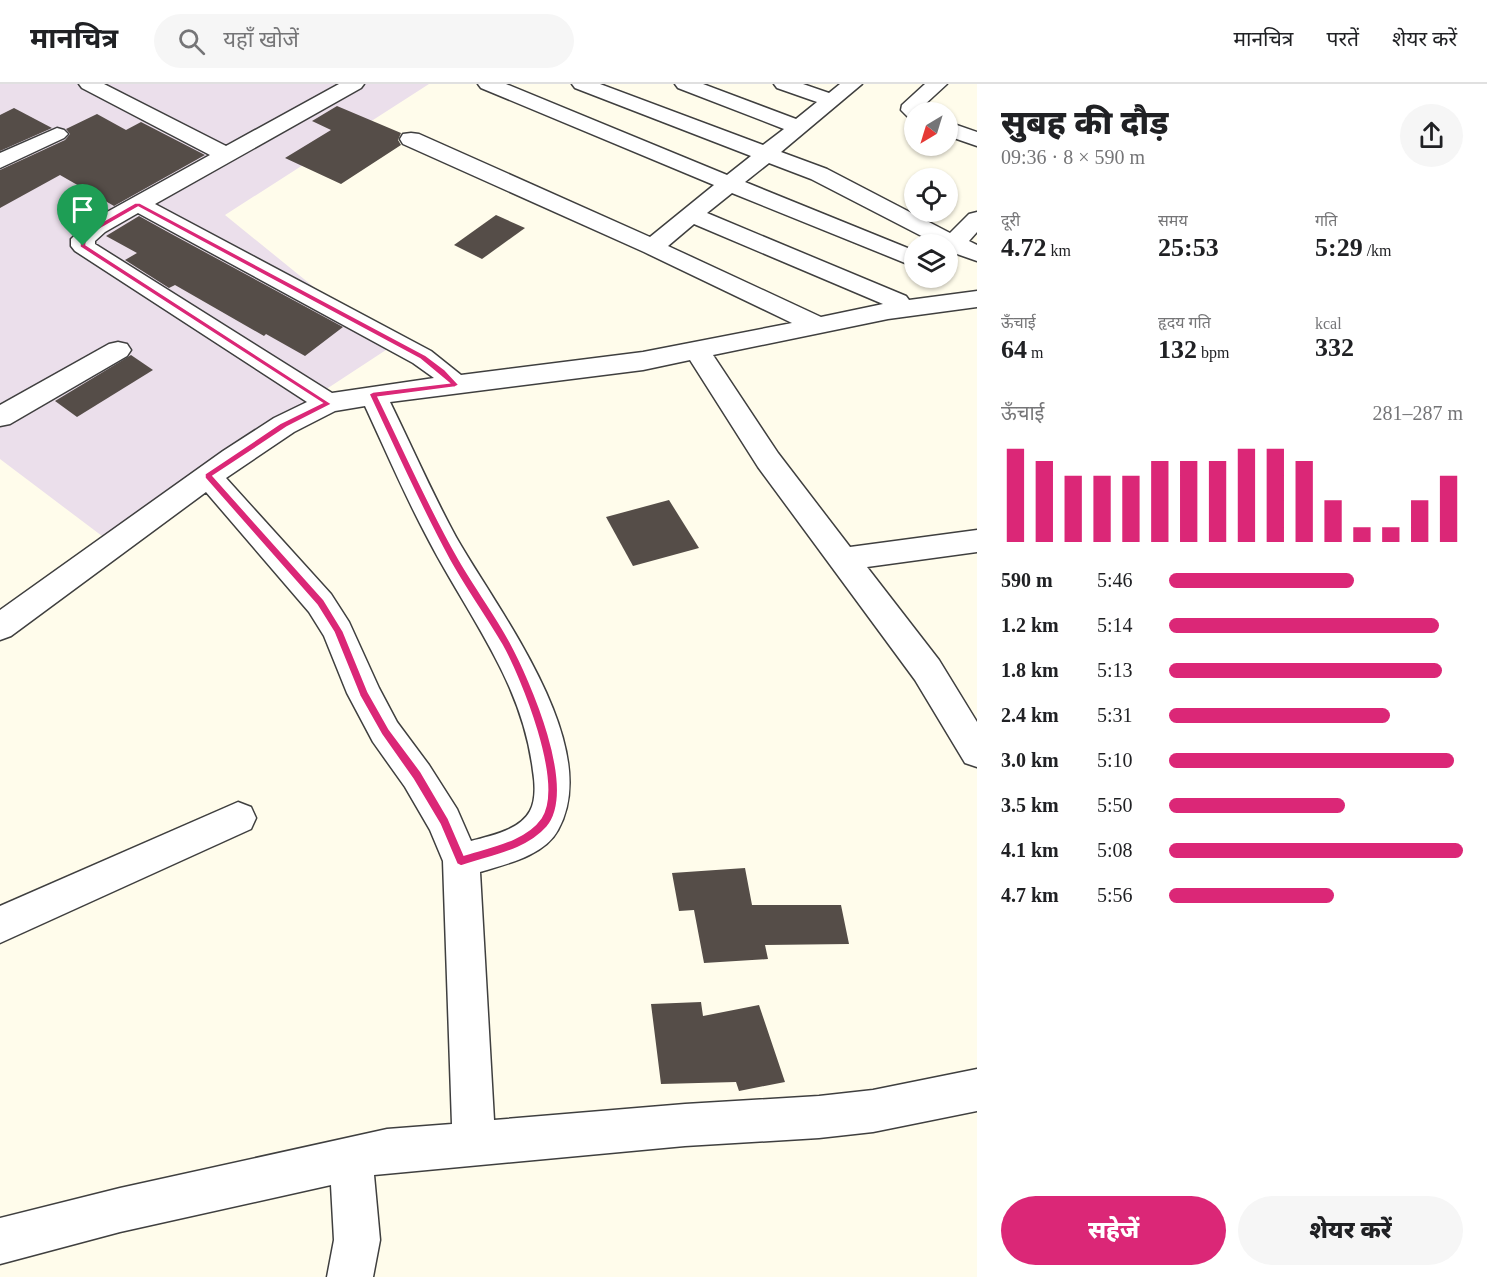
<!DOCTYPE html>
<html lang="hi">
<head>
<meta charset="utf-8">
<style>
  body { margin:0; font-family:"Times New Roman","Noto Sans Devanagari",serif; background:#f6f6f6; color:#202124; height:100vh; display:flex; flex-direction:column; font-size:22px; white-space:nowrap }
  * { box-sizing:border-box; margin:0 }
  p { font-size:20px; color:#757577 }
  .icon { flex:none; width:33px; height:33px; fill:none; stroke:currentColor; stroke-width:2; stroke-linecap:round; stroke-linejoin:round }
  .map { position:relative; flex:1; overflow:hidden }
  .sheet { display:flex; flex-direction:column; background:#fff; width:510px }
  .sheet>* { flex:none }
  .needle { width:39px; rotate:218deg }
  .fabs { position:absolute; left:904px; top:18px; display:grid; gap:12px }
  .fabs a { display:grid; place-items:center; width:54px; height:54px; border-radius:50%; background:#fff; box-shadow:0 2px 4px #0004; font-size:30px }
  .pin { position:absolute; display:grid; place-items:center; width:51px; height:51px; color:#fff; margin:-62px -26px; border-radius:50% 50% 50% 0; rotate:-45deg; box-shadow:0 0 6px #0007 }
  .pin .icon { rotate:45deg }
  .round { display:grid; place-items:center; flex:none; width:63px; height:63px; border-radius:32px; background:#f6f6f6 }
  .summary { display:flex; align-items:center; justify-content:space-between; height:102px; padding:0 24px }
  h1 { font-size:33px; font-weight:800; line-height:45px }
  .figures { display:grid; grid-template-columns:repeat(3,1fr); gap:9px; height:102px; padding:6px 24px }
  .figures div { display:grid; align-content:center }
  .figures b { font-size:26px; font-weight:800 }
  .figures small { font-size:16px; font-weight:400 }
  .figures p { font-size:16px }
  .chart { height:168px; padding:12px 24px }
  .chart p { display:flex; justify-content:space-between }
  .chart svg { width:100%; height:108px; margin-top:6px; stroke:#db2777; stroke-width:6 }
  .primary-button { display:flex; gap:12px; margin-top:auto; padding:12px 24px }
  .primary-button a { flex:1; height:69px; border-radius:36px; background:#db2777; color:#fff; font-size:24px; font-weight:800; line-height:69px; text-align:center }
  .primary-button a+a { background:#f6f6f6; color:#202124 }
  ul { padding:0 24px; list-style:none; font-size:20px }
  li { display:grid; grid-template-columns:96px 72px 1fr; align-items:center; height:45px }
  li i { height:15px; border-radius:8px; background:#db2777 }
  header { display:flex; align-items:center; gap:36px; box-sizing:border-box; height:84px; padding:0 30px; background:#fff; border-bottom:2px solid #e0e0e0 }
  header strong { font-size:28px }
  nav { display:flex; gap:33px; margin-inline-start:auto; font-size:21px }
  .search { width:420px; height:54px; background:#f6f6f6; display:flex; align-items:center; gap:15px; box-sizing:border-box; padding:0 21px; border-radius:33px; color:#757577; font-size:22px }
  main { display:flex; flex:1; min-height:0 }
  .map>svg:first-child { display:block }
</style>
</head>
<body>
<header>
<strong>मानचित्र</strong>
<div class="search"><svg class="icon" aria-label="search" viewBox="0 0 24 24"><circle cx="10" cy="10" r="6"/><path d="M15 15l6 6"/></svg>यहाँ खोजें</div>
<nav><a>मानचित्र</a><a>परतें</a><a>शेयर करें</a></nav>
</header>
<main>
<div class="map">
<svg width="977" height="1193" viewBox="0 0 977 1193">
  <rect width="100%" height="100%" fill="#fffceb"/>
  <path fill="#ebdfeb" d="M0,0h429l-204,131 164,133 -287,188 -102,-77z"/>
  <g fill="#554d48">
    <path d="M337,22l64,27 -3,7 3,5 -60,39 -56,-26 46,-28 -19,-9z"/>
    <path d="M14,24l38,20 -52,23v-36z"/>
    <path d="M97,30l29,16 15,-8 64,33 -91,51 -54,-31 -60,33v-38l65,-30 5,-6 -4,-5z"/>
    <path d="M496,131l29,13 -43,31 -28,-14z"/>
    <path d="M139,132l27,15 177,96 -38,29 -39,-22 -2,2 -89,-51 -6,3 -44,-28 12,-7 -31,-17z"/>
    <path d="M131,271l22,15 -76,47 -22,-16z"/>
    <path d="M669,416l30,48 -66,18 -27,-49z"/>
    <path d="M745,784l7,37h89l8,39 -84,1 3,14 -64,4 -10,-53 -15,1 -7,-38z"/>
    <path d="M701,918l2,14 56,-11 26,77 -46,9 -3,-9 -75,2 -10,-80z"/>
  </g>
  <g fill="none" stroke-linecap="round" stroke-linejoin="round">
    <g stroke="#3f3f3f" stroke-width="3">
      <g id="minor">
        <path d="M79,0h25l122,62 113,-62h25l-3,4 -206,116 276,147 30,24 182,-23 149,-29 -148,-71 -241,-108 -3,-5 3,-5 8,-1 8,1 231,103 64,-52 -233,-97 -3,-4h28l221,91 24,-19 -176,-68 -3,-4h28l163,61 21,-16 -106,-41 -3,-4h28l93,35 21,-17 -40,-14 -3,-4h29l26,9 11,-9h22l-81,68 46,17 123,64 19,-19 8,-2v20l-8,9 8,4v16l-20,-7 -9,2v-12h-11l-126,-65 -42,-16 -24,19 170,69v16l-183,-74 -25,20 199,83 3,4 68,-9v16l-89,12 -175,36 65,98 72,94 127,-17v22l-110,15 72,93 38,62v45l-12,-4 -50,-83 -157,-213 -68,-107 -47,10 -253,32c22,45 42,91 66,135 40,71 149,209 102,293 -14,26 -52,34 -78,42l14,248 191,-16 134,-8 54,-6 104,-21v42l-104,21 -54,6 -134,8 -311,29 6,65 -7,37h-46l7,-37 -3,-55 -211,47 -120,32v-46l120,-30 267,-59 65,-5 -9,-263 -13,-31 -25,-43 -32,-45 -26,-49 -23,-57 -15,-24 -103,-120 -195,144 -11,4v-30l223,-159 51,-33 33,-16 -232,-151 -4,-5v-7l18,-17 121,-67 -128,-67zM138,129l275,150 21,15 -102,15 -237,-149v-3l10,-9zM694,140l189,80 -62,13 -153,-71zM365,322c20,43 39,88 62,131 40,78 95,143 106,234 2,12 3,29 -3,40 -10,19 -40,25 -59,30l-14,-32 -28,-44 -32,-43 -18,-34 -30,-66 -18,-28 -105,-116 68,-46 41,-21z"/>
        <path d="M925,0h22l-25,23 3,5h-10v7l-7,-2 -7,-7 1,-5z"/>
        <path d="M948,38l29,10v14l-29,-10z"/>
        <path d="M57,44l7,2 4,4 -4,4 -64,30v-15z"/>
        <path d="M118,258l9,2 4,6 -4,6 -117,68 -10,2v-21l109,-61z"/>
        <path d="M238,718l13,5 5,11 -5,11 -251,114v-37z"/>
      </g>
    </g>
    <use href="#minor" fill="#fff" fill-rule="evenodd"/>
  </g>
  <path fill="#db2777" stroke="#fff" stroke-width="1.5" fill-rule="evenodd" d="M135,119h5l285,152 20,15 14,15 -4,2 -77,10c26,53 50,108 79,159 16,29 37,56 53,86 20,37 69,147 37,185 -21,24 -57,29 -86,39l-4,-2 -17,-40 -27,-45 -31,-44 -22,-39 -26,-64 -17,-27 -112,-127v-4l76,-51 41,-20 -242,-156v-8l6,-8zM138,123l282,152 29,24 -76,9 -4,2c26,55 51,112 80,165 16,29 36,57 53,86 18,32 62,139 39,173 -16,23 -52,29 -77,37l-16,-37 -27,-46 -32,-43 -21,-37 -25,-61 -19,-31 -111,-124 74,-49 45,-23 -246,-159 1,-6 4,-5z"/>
</svg>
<div class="fabs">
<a><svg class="needle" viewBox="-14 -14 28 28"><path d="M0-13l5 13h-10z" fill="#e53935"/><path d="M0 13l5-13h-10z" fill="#757577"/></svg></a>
<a><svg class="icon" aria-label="locate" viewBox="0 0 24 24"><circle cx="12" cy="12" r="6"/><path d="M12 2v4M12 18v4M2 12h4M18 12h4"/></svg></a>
<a><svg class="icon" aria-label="layers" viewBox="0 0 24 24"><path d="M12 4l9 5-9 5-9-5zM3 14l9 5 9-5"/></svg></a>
</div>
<div class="pin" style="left:83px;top:162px;background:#1e9e55"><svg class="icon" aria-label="arrive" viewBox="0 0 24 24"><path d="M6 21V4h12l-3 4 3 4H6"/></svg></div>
</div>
<section class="sheet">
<div class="summary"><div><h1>सुबह की दौड़</h1><p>09:36 · 8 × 590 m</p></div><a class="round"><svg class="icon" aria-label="share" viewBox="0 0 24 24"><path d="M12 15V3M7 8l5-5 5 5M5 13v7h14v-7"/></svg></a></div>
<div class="figures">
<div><p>दूरी</p><b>4.72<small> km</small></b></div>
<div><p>समय</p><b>25:53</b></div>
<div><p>गति</p><b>5:29<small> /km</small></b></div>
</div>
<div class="figures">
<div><p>ऊँचाई</p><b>64<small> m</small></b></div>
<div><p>हृदय गति</p><b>132<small> bpm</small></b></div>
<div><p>kcal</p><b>332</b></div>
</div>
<div class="chart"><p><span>ऊँचाई</span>281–287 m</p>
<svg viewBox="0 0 160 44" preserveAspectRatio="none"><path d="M5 44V6M15 44V11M25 44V17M35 44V17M45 44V17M55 44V11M65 44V11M75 44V11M85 44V6M95 44V6M105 44V11M115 44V27M125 44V38M135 44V38M145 44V27M155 44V17"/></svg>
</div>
<ul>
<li><b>590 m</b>5:46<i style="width:63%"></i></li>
<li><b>1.2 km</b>5:14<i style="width:92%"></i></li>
<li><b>1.8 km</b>5:13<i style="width:93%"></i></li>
<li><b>2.4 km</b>5:31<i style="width:75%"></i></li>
<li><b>3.0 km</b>5:10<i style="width:97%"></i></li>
<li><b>3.5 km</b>5:50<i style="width:60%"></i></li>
<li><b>4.1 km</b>5:08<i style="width:100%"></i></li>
<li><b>4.7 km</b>5:56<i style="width:56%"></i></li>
</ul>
<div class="primary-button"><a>सहेजें</a><a>शेयर करें</a></div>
</section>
</main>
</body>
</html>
